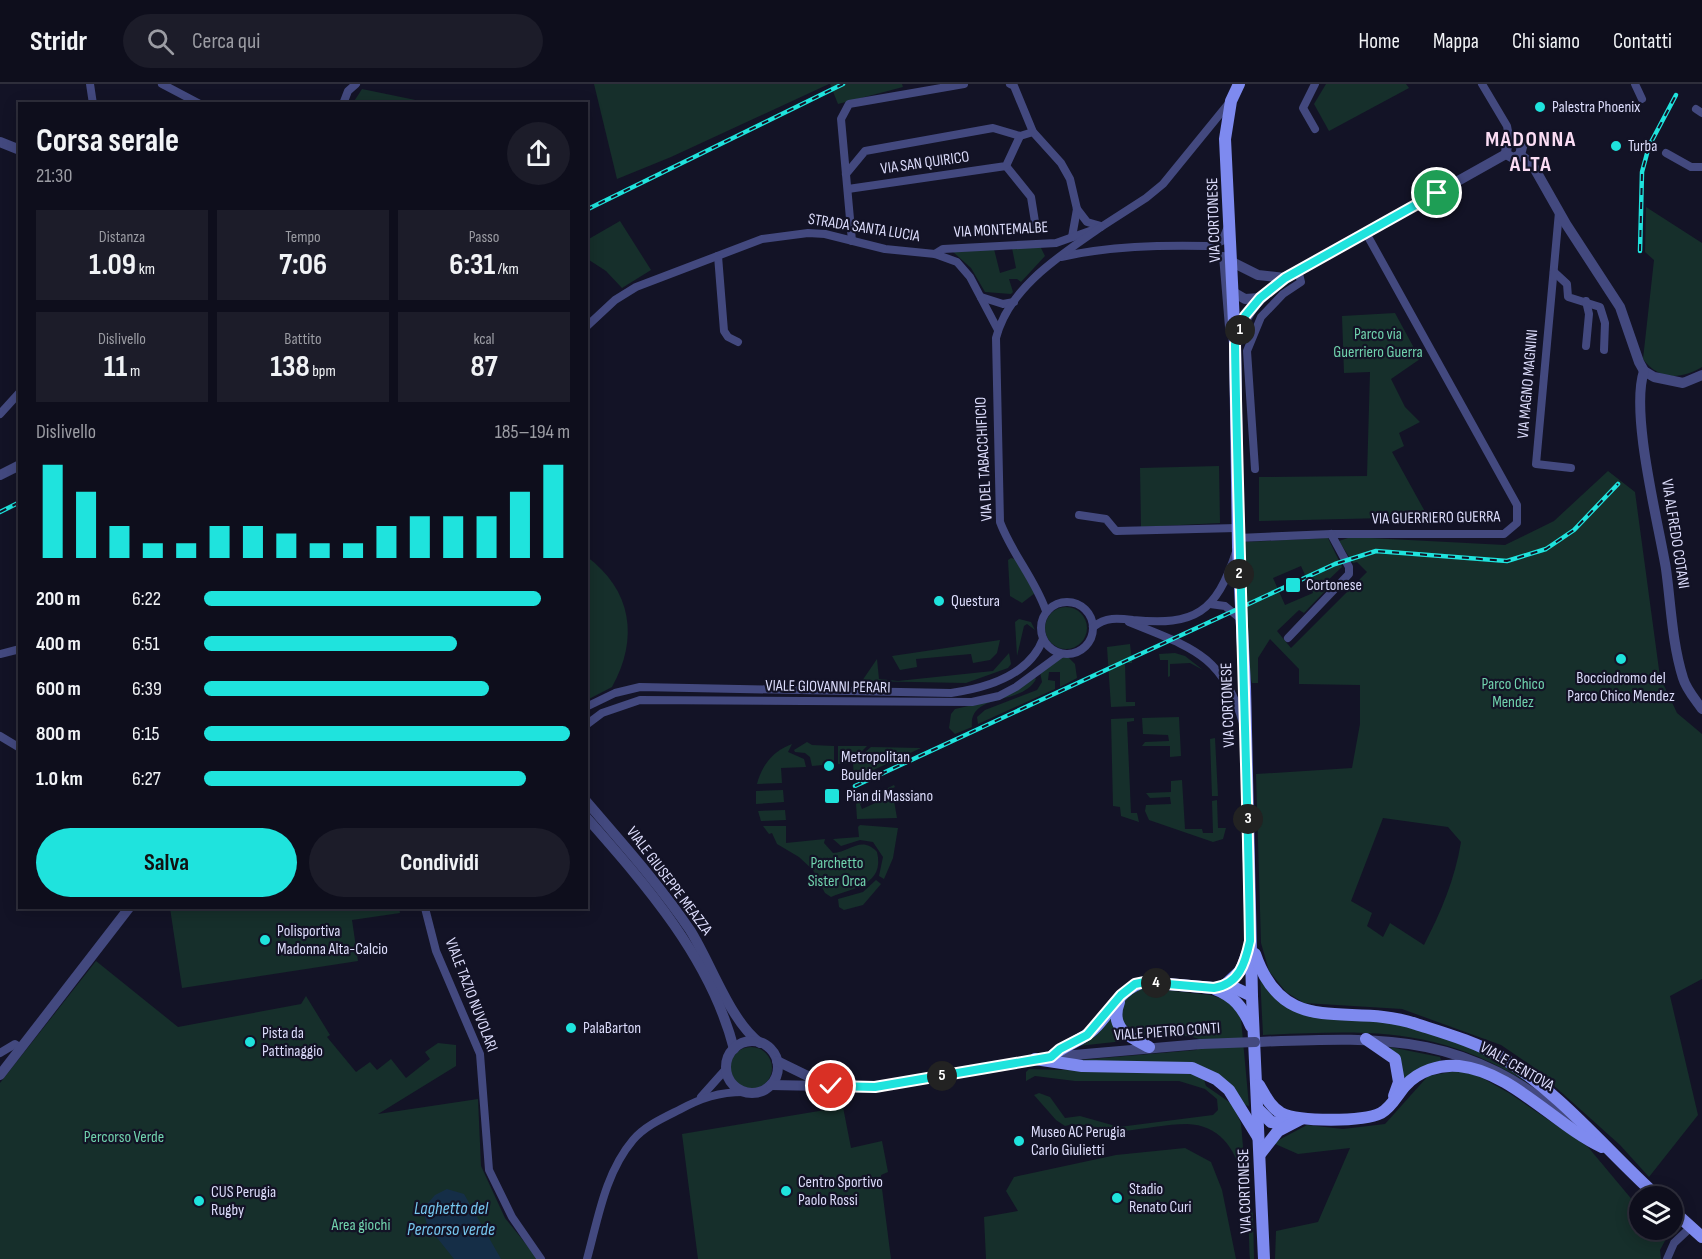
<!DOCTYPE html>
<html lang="it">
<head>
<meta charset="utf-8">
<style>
  body { margin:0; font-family:"Sofia Sans Condensed",sans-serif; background:#1c1c29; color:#f1f3f6; height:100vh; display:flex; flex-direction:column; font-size:22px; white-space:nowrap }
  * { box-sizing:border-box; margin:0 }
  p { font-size:20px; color:#9b9ca3 }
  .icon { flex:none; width:33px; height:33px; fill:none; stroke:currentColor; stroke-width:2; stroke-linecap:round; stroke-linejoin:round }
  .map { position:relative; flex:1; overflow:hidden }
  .details { position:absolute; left:18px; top:18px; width:570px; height:807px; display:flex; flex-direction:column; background:#0e0e1c; border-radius:0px; box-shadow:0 3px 15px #0003,0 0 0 2px #2e2e3b }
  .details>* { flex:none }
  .controls { position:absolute; left:1629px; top:1102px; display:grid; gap:12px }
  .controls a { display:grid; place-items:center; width:54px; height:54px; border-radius:50%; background:#0e0e1c; box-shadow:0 3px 15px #0003,0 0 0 2px #2e2e3b; font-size:30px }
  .pin { position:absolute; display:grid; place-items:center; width:51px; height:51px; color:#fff; margin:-26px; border:3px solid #fff; border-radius:50%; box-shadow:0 2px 6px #0007 }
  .km { position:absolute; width:30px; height:30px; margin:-15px; border-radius:50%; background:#222; color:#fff; font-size:16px; line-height:30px; text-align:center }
  .round { display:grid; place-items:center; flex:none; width:63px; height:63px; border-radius:32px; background:#1c1c29 }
  .headline { display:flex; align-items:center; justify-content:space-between; height:102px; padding:0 18px }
  h1 { font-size:33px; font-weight:700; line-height:45px }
  .stats { display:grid; grid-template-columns:repeat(3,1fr); gap:9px; height:102px; padding:6px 18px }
  .stats div { display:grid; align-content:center; border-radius:0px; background:#1c1c29; text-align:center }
  .stats b { font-size:30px; font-weight:700 }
  .stats small { font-size:16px; font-weight:400 }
  .stats p { font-size:16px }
  .chart { height:168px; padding:12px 18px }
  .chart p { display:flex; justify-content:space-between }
  .chart svg { width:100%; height:108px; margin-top:6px; stroke:#1fe3dd; stroke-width:6 }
  .button { display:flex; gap:12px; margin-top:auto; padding:12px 18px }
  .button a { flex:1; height:69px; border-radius:36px; background:#1fe3dd; color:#111; font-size:24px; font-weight:700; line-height:69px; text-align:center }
  .button a+a { background:#1c1c29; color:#f1f3f6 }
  ul { padding:0 18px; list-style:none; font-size:20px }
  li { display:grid; grid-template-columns:96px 72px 1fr; align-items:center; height:45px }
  li i { height:15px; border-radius:8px; background:#1fe3dd }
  header { display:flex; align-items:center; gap:36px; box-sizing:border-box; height:84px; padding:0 30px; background:#0e0e1c; border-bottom:2px solid #2e2e3b }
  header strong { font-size:28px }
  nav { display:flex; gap:33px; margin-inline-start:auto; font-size:21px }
  .search { width:420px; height:54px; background:#1c1c29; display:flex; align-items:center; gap:15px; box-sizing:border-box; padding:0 21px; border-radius:33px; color:#9b9ca3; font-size:22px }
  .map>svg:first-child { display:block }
</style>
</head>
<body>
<header>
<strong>Stridr</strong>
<div class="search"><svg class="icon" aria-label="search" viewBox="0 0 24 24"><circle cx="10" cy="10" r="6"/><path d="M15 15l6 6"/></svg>Cerca qui</div>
<nav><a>Home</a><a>Mappa</a><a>Chi siamo</a><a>Contatti</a></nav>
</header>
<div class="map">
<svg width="1702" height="1175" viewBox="0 0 1702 1175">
  <rect width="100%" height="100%" fill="#131326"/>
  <g fill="#162f2b" fill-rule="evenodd">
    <path d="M594,0h235l-158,73 -54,22z"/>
    <path d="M830,0h72l1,3 -65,17z"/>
    <path d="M1326,0h80l3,4 -80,43 -15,-27z"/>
    <path d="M362,5l68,14h-77z"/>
    <path d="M1646,123l56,36v124c-21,13 -44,13 -59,-8l11,-99 -9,-8z"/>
    <path d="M620,137l31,49 -29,18 -16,-17 -20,-13 1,-18z"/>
    <path d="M1012,164h29l4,8 -24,26 -4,-3h-8l4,13 -2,2 -26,-2 -14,-24 -18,-16 41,-3 6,24 16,-5z"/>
    <path d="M1395,229l25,46 -29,20 14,28 15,15 -21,11 5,13 -12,6 36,65 -169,4v-44l108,-1 3,-104 -26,1 -2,-57z"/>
    <path d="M1219,382l1,57 -79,4 -1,-59z"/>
    <path d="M1608,387l27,21 25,185 17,36 25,21v245l-32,17 28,119 -49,62 -29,-32 -88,-79 -31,-21 -99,-36 -98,-6 -18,-11 -17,-21 -8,-28 -5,-169 96,-6 8,-44v-39l-61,-1v-15l-29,-30 -12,19v25h-6l-3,-11 -6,-130 85,-4 14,29 -20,19 3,5 -21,22 -5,-3 -22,21 14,17 76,-76 -10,-10 -4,1 -14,-22 12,-4 154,8 49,-24zM1301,482l12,27 -28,12 -12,-27zM1383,734l65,9 13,15c-6,37 -20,70 -37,103l-34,-22 -7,14 -16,-11 5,-13 -21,-12z"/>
    <path d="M586,472c46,34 53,82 26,131l-25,13z"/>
    <path d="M1011,474l4,1 20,34 -13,10 -12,-7 -2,-36z"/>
    <circle cx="1066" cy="544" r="21"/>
    <path d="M1019,535l12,3 4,8 -8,-6 -3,2 -7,30 -2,-34z"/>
    <path d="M1000,556l-3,13 -7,7 -17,3 -2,-9 -55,5 1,8 -17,3 -8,-14z"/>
    <path d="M1130,560l2,19h-7l1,39h9v4l-24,1 -4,-60z"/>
    <path d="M1009,569l2,11 -3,4 -42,15 -104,-2 15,-22 2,20 19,2 95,-10z"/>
    <path d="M1175,569l10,3 18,14 -13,-7 -20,1v12l-2,1v-17h-8l-1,-6z"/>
    <path d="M1068,573l7,7 2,14 -17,9v-15h-11l-1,8 7,1v8l-77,35 -1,-7 8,-7 52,-20 5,-8 -2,-10 21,-14z"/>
    <path d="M1034,593l2,2c-13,27 -68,13 -64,48l-17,7 -6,-6 2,-14 4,-5 18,-4z"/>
    <path d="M1179,633l2,39 -11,1v-11h-28l3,-4 24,-1 -1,-6 -25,-1 -1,-16z"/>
    <path d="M1134,634v3l-7,1 4,91h6l2,9 -18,-6 -1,-9 -7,-1 -2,-87z"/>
    <path d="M1215,654l3,58h-6l-2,-57z"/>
    <path d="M807,658l5,3 22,1v18l-22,2 -2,-9 -5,-4 -10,-1 -1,-2z"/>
    <path d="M792,660l-4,8 16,7 2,8 -25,1 1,15 -25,1c5,-19 16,-33 35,-40z"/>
    <path d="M838,662h29l-10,10 -7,2 -2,5 -10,1z"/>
    <path d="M871,663l50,1 -67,31 -1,-16z"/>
    <path d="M1182,696l3,49h17l1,4h10l-1,-32 5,-1 1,28h8l-3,11 -10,3 -64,-22 -4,-9 1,-6 25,-1 -1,-7 -20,1 -4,-5 25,-1v-11z"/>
    <path d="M894,701l1,2 -35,17 2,5 31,-14 4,23 -40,1 -1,-15z"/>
    <path d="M783,706l1,12 -28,2v-13z"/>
    <path d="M785,726l1,10 -25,1 -3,-10z"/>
    <path d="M860,741l38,3 -5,30 -9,21 -5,-3 4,-19 -10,-15 -13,-2 -19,6 -8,-7 26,-2 -1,-10z"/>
    <path d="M763,742h23v17l39,-4 -1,4 9,10c17,-1 29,-18 44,-1 8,33 -24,36 -46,45l-6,-4 -12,-23 -14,-13 -22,-13 -5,-11 -3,1z"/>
    <path d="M876,796l5,4 -18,21 -19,5 -5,-3 -1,-8 25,-7z"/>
    <path d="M170,824h229l1,5 -48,7 6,41 -176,27z"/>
    <path d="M96,877l82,66 123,-23 5,-8 24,39 -3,2 29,35 14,-10 7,8 14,-11 15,19 24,-19 -5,-7 13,-9 18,2v21l-78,48 100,-15 3,67 24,52 33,41h-538v-176z"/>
    <path d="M1260,892l15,21c69,16 162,28 222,63 15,9 28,20 42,30 -97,-64 -165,-60 -276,-55z"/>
    <path d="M1146,904l64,7 20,6 11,18 8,87 -4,-1 -33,-34 -143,-10 127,-11 12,-7c-34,-19 -57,9 -87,-23l-1,-15 17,-16z"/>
    <path d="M1110,934l14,23 -46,5z"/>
    <circle cx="751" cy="984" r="21"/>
    <path d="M1390,963l50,10 1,3 -37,20 -3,-16z"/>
    <path d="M1029,985l173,5 4,12 26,18 9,19 5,60 7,32 1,44h-4c-2,-46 1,-133 -63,-135 -20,0 -43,5 -64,7 -21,2 -35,-11 -58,-5l-9,-6 -22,-25 5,-2 11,4 15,21 15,-2 39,11 94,-12 5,-5 -1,-11 -12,-10 -26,-8h-104l-40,-5 -9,5v-9z"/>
    <path d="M1456,987l21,4 32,18 79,54 51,61 1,22h19l7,9 -6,11 1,9h-386l1,-28 42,-9 32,-74 -52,6 -25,-11 34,-18 36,4 42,-5 43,-48z"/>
    <path d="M843,1023l8,41 31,-7 6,31 -7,3v6l10,78h-193l-16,-125z"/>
    <path d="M1185,1064l26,14 11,28 14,69h-250l-2,-42 34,-6 -12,-20 8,-14 102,-22z"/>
  </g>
  <path fill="#152e47" d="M447,1105l17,5 37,65h-47l-27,-34 -4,-16 12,-14z"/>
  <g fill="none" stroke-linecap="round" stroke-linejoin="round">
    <g stroke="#43497f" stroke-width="8">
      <path d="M90,0l3,20"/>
      <path d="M162,0l38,20"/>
      <path d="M1010,0l4,2 19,46 28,31 9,16 7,30 -5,28"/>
      <path d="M1315,0l-12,24 12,21"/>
      <path d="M1482,0l25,42 3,16"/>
      <path d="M1635,0l7,15"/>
      <path d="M343,20l5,-13 8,-7"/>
      <path d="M1696,25l6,4"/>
      <path d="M1666,69l25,14h11"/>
      <path d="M1006,82l25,31 5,31"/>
      <path d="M846,90l19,-23 128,-23 27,8 13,-4"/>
      <path d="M848,105l158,-23 14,-30"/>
      <path d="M1077,125l10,13 14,4"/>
      <path d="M1559,128l-23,252 35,4"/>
      <path d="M852,157l-11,-122 8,-15 115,-20"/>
      <path d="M935,170l8,-5 113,-6 45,-16 45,-29 17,-14 66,-81"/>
      <path d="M718,172l6,75 4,6 10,5"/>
      <path d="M1223,172l6,71"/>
      <path d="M1061,173c48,-11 99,-12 148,-11l13,-5 5,-12"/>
      <path d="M1554,188l13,12 1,13 32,10 5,16 -1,27"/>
      <path d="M981,213l22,7 11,-2"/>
      <path d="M1586,217l3,13 -3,32"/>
      <path d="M586,243l29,-27 21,-13 126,-48 46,-6 17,1 60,15 50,5 22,8 13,15 28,53"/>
      <path d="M0,330l20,-22"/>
      <path d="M1255,385l-8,-118 14,-34 22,-23 18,-12 -3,-12"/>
      <path d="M1079,431l27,4 10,12 121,-3"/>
      <path d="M1238,454l93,-4h173l13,-11v-18l-151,-272"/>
      <circle cx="1067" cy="544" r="26"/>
      <path d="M1210,520l15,2 17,14"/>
      <path d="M1046,527c-11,-32 -34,-57 -46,-89l-4,-184c13,-51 65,-83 105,-111"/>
      <path d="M1129,538c61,25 94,32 114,101"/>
      <path d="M1093,543c13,-10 24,-9 40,-7 62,6 83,-7 103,-68"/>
      <path d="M1288,554l61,-64v-7l-18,-33"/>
      <path d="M0,570l20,-5"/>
      <path d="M586,623l29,-14 25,-6 311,6c36,-5 78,-17 92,-54"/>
      <path d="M586,641l16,-12 38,-13 332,2 27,-6 17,-9 45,-33"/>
      <path d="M0,652l20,12"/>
      <path d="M425,824l11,43 44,103 9,116 23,47 29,42"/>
      <path d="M0,969l15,-9 6,4"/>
      <path d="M701,1013l25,-28"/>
      <path d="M587,1175c11,-40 18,-86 46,-119 12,-14 30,-22 46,-30 22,-12 40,-18 65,-18"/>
      <path d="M1667,1175l7,-16 17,-16"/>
    </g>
    <g stroke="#43497f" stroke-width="10">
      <path d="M0,58l20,8"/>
      <path d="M1506,70l7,4 7,-3 12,9 34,60 54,83 19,55 5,9 10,6 29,6 19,-8"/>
      <path d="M1506,70l1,-10 8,-3 7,6 -2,8"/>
      <path d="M1232,178l26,13 27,3"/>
      <path d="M1233,208l12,7 15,-1"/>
      <path d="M1236,257c12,-31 22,-42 49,-63l221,-124"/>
      <path d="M1644,287c-14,42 14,150 22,198 5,36 6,74 17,109 3,11 12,21 19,31"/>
      <path d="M0,391l20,-10"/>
      <path d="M586,717c36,42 73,83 104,129 21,33 40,91 70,113"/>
      <path d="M586,733c60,68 125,142 148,232"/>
      <circle cx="752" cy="983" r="26"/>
      <path d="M1255,958c133,-5 210,-10 317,81"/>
      <path d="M777,977l43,21"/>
      <path d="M0,991l129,-167"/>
      <path d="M771,1001l104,2 176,-30 150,-13"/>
    </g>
    <g stroke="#7e8aef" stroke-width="12">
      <path d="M1239,0l-8,17 -6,38 10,205 3,203 7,140 7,309 12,263"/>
      <path d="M1255,870c30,87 94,47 161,70 28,9 60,18 85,33 61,37 105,93 157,140"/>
      <path d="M1224,902l17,-16 6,-16"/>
      <path d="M1215,905c19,7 28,19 36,37"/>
      <path d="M1119,918c-10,26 10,35 30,45"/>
      <path d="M1366,955l29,20 4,23 -5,14"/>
      <path d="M1051,973c13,-12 31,-16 43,-28 18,-17 25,-41 51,-47l68,6 20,-1 19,9"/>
      <path d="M1035,975l47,7 110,2 24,11 13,11 29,47"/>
      <path d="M1259,1001c6,10 11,22 22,28 18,9 82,9 100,0 11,-6 16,-18 24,-27 13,-15 35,-22 54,-20 52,5 97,60 143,81"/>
      <path d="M1259,1026l12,12 17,2"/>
      <path d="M1260,1070l18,-23 23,-12"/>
      <path d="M1672,1126l30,27"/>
    </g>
    <g stroke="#1fe3dd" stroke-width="4.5">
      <g id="rail">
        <path d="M586,126l257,-126"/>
        <path d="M1640,167l2,-79 7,-26 27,-51"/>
        <path d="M0,428l20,-10"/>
        <path d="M855,702l480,-222 41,-13 131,10 39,-12 28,-19 44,-46"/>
      </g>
    </g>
    <use href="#rail" stroke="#131326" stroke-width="2" stroke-dasharray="7" stroke-linecap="butt"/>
    <path stroke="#43497f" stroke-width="10" d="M1201,960l54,-2"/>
  </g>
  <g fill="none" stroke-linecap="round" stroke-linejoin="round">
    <g stroke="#fff" stroke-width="12">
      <path id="route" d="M831,1002l44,1 176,-30 9,-8 27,-14 34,-40 14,-11 10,-2 69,6c25,-4 31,-24 36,-47 -3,-199 -12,-398 -15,-597l10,-28 15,-18 25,-20 152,-85"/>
    </g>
    <use href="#route" stroke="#1fe3dd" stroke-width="8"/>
  </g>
  <g fill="#1fe3dd" stroke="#131326" stroke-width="2">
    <circle cx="1540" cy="23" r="6"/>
    <circle cx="1616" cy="62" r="6"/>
    <rect x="1285" y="493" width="16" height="16" rx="3"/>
    <circle cx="939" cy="517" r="6"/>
    <circle cx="1621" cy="575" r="6"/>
    <circle cx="829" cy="682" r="6"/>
    <rect x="824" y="704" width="16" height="16" rx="3"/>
    <circle cx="265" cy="856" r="6"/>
    <circle cx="571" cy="944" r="6"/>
    <circle cx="250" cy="958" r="6"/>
    <circle cx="1019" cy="1057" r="6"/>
    <circle cx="786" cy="1107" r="6"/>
    <circle cx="1117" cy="1114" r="6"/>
    <circle cx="199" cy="1117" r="6"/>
  </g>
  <g text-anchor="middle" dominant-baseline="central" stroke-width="4.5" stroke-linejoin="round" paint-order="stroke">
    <g font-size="16" fill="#dcdcfb" stroke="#131326" text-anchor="start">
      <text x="1552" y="23">Palestra Phoenix</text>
      <text x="1628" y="62">Turba</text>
      <text x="1306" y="501">Cortonese</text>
      <text x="951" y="517">Questura</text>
      <text x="1621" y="594" text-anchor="middle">Bocciodromo del<tspan x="1621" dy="18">Parco Chico Mendez</tspan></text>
      <text x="841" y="673">Metropolitan<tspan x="841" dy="18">Boulder</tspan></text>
      <text x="846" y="712">Pian di Massiano</text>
      <text x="277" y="847">Polisportiva<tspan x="277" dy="18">Madonna Alta-Calcio</tspan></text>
      <text x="583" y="944">PalaBarton</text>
      <text x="262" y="949">Pista da<tspan x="262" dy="18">Pattinaggio</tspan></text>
      <text x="1031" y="1048">Museo AC Perugia<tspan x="1031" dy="18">Carlo Giulietti</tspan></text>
      <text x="798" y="1098">Centro Sportivo<tspan x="798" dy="18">Paolo Rossi</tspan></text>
      <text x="1129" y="1105">Stadio<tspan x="1129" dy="18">Renato Curi</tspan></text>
      <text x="211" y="1108">CUS Perugia<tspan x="211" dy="18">Rugby</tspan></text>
    </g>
    <g font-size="16" fill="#dcdcfb" stroke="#131326">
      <text transform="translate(925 79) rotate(-8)">VIA SAN QUIRICO</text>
      <text transform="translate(1214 136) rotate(-92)">VIA CORTONESE</text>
      <text transform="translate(864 144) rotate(9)">STRADA SANTA LUCIA</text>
      <text transform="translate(1001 146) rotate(-3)">VIA MONTEMALBE</text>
      <text transform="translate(1528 300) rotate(-85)">VIA MAGNO MAGNINI</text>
      <text transform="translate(984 375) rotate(-93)">VIA DEL TABACCHIFICIO</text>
      <text transform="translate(1436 434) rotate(-1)">VIA GUERRIERO GUERRA</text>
      <text transform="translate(1675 450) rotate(81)">VIA ALFREDO COTANI</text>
      <text transform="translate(828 603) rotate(1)">VIALE GIOVANNI PERARI</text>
      <text transform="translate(1228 621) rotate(-92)">VIA CORTONESE</text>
      <text transform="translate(669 797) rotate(53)">VIALE GIUSEPPE MEAZZA</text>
      <text transform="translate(471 911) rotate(69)">VIALE TAZIO NUVOLARI</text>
      <text transform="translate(1167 948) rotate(-4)">VIALE PIETRO CONTI</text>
      <text transform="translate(1517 983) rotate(30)">VIALE CENTOVA</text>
      <text transform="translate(1245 1107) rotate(-92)">VIA CORTONESE</text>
    </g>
    <g font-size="16" fill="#70d2ad" stroke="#131326">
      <text x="1378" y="250">Parco via<tspan x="1378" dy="18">Guerriero Guerra</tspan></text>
      <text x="1513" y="600">Parco Chico<tspan x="1513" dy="18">Mendez</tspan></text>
      <text x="837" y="779">Parchetto<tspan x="837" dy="18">Sister Orca</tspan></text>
      <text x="124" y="1053">Percorso Verde</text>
      <text x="361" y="1141">Area giochi</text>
    </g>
    <g font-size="18" font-style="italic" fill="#76c6ee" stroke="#131326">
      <text x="451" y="1124">Laghetto del<tspan x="451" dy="21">Percorso verde</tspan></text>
    </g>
    <g font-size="22" font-weight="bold" letter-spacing="1.5" fill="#fbddf4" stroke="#131326">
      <text x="1531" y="55">MADONNA<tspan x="1531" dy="25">ALTA</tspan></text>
    </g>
  </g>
</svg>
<div class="controls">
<a><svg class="icon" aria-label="layers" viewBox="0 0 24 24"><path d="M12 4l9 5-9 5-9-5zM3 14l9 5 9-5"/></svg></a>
</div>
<div class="pin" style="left:1437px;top:109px;background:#1e9e55"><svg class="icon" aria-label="arrive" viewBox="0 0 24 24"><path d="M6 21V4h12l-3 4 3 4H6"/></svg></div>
<div class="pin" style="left:831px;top:1002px;background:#d93025"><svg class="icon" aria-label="check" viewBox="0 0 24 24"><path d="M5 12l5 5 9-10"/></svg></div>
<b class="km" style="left:1240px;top:246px">1</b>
<b class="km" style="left:1239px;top:490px">2</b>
<b class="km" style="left:1248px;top:735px">3</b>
<b class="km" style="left:1156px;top:899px">4</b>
<b class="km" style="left:942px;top:992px">5</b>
<section class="details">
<div class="headline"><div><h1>Corsa serale</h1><p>21:30</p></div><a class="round"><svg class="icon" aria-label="share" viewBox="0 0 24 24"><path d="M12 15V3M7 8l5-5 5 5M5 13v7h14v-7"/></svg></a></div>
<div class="stats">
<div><p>Distanza</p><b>1.09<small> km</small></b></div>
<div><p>Tempo</p><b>7:06</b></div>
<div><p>Passo</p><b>6:31<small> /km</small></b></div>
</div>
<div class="stats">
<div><p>Dislivello</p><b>11<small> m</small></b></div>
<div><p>Battito</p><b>138<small> bpm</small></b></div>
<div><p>kcal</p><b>87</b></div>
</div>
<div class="chart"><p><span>Dislivello</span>185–194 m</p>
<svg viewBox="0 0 160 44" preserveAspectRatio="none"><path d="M5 44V6M15 44V17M25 44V31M35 44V38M45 44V38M55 44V31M65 44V31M75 44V34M85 44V38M95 44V38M105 44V31M115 44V27M125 44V27M135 44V27M145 44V17M155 44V6"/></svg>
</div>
<ul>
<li><b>200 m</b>6:22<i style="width:92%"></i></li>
<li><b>400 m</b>6:51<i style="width:69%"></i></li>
<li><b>600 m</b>6:39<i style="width:78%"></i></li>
<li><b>800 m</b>6:15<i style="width:100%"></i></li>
<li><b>1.0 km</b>6:27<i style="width:88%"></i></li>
</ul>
<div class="button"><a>Salva</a><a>Condividi</a></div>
</section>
</div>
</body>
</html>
